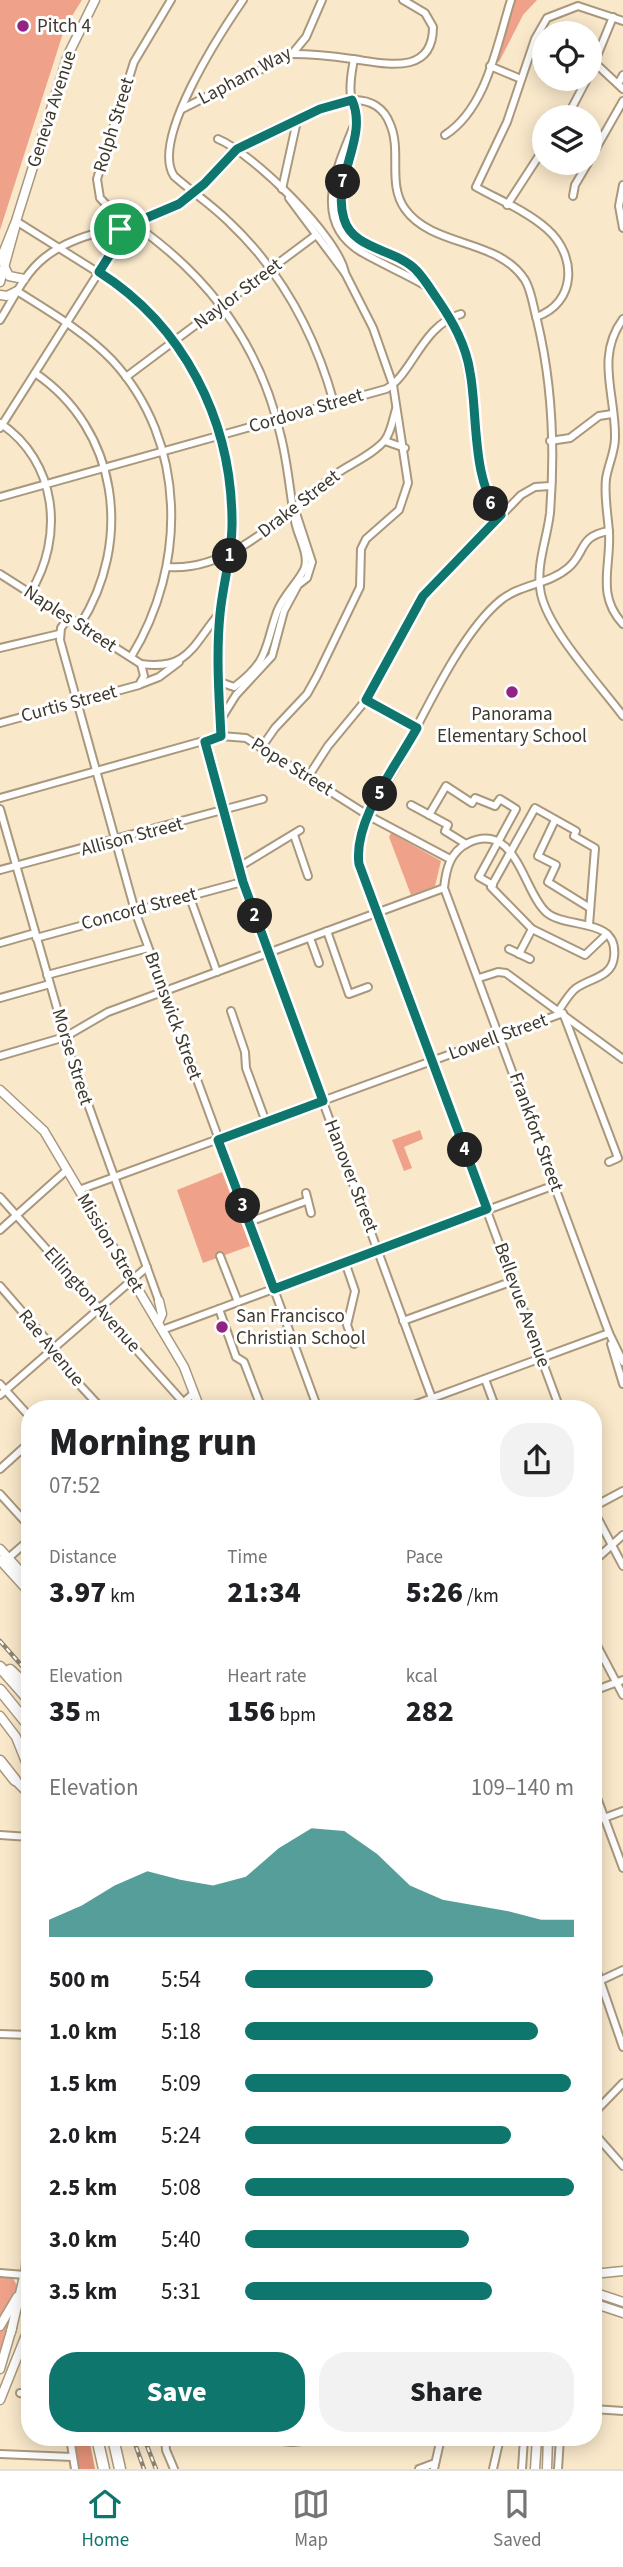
<!DOCTYPE html>
<html lang="en">
<head>
<meta charset="utf-8">
<style>
  body { margin:0; font-family:"Source Sans 3",sans-serif; background:#f2f2f2; color:#202124; height:100vh; display:flex; flex-direction:column; font-size:26px; white-space:nowrap }
  * { box-sizing:border-box; margin:0 }
  p { font-size:23px; color:#757577 }
  .icon { flex:none; width:38px; height:38px; fill:none; stroke:currentColor; stroke-width:2; stroke-linecap:round; stroke-linejoin:round }
  .map { position:relative; flex:1; overflow:hidden }
  .sheet { position:absolute; left:21px; top:1400px; width:581px; height:1046px; display:flex; flex-direction:column; background:#fff; border-radius:28px; box-shadow:0 4px 18px #0003 }
  .sheet>* { flex:none }
  .fabs { position:absolute; left:532px; top:21px; display:grid; gap:14px }
  .fabs a { display:grid; place-items:center; width:70px; height:70px; border-radius:50%; background:#fff; box-shadow:0 4px 18px #0003; font-size:35px }
  .pin { position:absolute; display:grid; place-items:center; width:60px; height:60px; color:#fff; margin:-30px; border:4px solid #fff; border-radius:50%; box-shadow:0 2px 7px #0007 }
  .km { position:absolute; width:35px; height:35px; margin:-18px; border-radius:50%; background:#222; color:#fff; font-size:19px; line-height:35px; text-align:center }
  .round { display:grid; place-items:center; flex:none; width:74px; height:74px; border-radius:28px; background:#f2f2f2 }
  .headline { display:flex; align-items:center; justify-content:space-between; height:119px; padding:0 28px }
  h1 { font-size:38px; font-weight:800; line-height:52px }
  .stats { display:grid; grid-template-columns:repeat(3,1fr); gap:10px; height:119px; padding:7px 28px }
  .stats div { display:grid; align-content:center }
  .stats b { font-size:30px; font-weight:800 }
  .stats small { font-size:19px; font-weight:400 }
  .stats p { font-size:19px }
  .chart { height:196px; padding:14px 28px }
  .chart p { display:flex; justify-content:space-between }
  .chart svg { width:100%; height:126px; margin-top:7px; fill:#0f766e; opacity:.7 }
  .action { display:flex; gap:14px; margin-top:auto; padding:14px 28px }
  .action a { flex:1; height:80px; border-radius:28px; background:#0f766e; color:#fff; font-size:28px; font-weight:800; line-height:80px; text-align:center }
  .action a+a { background:#f2f2f2; color:#202124 }
  ul { padding:0 28px; list-style:none; font-size:23px }
  li { display:grid; grid-template-columns:112px 84px 1fr; align-items:center; height:52px }
  li i { height:18px; border-radius:9px; background:#0f766e }
  .menu { display:flex; justify-content:space-around; align-items:center; height:98px; border-top:2px solid #e0e0e0; background:#fff; font-size:19px; color:#757577 }
  .menu a { display:grid; justify-items:center; gap:4px }
  .menu .current { color:#0f766e }
  .map>svg:first-child { display:block }
</style>
</head>
<body>
<div class="map">
<svg width="623" height="2469" viewBox="0 0 623 2469">
  <rect width="100%" height="100%" fill="#f9e8ca"/>
  <g fill="#f0a189">
    <path d="M0,0h82l-17,27 -65,203z"/>
    <path d="M514,0h23l-14,15 -24,47 -5,-3z"/>
    <path d="M391,833l50,28 -6,25 -24,9 -22,-58z"/>
    <path d="M420,1130l3,9 -19,8 8,21 -8,3 -12,-31z"/>
    <path d="M222,1172l28,74 -47,17 -26,-73z"/>
    <path d="M0,2277l13,1 4,8 -17,67z"/>
  </g>
  <path fill="#e19077" d="M73,2438h16l6,31h-17z"/>
  <g fill="none" stroke-linecap="round" stroke-linejoin="round">
    <g stroke="#a9987d" stroke-width="10">
      <g id="minor">
        <path d="M243,0c-22,32 -93,140 -69,176 18,16 38,29 55,46 52,49 86,112 105,181"/>
        <path d="M292,54c20,0 40,2 60,5 31,4 81,18 81,-32l-8,-14 -22,-13"/>
        <path d="M354,59c-2,12 -5,24 -3,37 2,11 7,18 5,30 -4,31 -23,62 -12,94 10,30 53,30 72,50 13,14 24,32 34,48 34,55 14,158 51,197"/>
        <path d="M594,62l29,27"/>
        <path d="M490,66l31,13"/>
        <path d="M590,73l23,-56"/>
        <path d="M618,84l5,-9"/>
        <path d="M182,109l110,-55 14,-17 16,-37"/>
        <path d="M567,117l20,-38"/>
        <path d="M353,128c-18,43 -41,96 10,125 21,12 43,21 63,33"/>
        <path d="M445,135c42,-27 52,-91 66,-135"/>
        <path d="M218,139c34,14 120,97 127,134"/>
        <path d="M590,159l33,-58"/>
        <path d="M623,185l-4,21 4,22"/>
        <path d="M282,189l15,-68"/>
        <path d="M573,196l2,-11 13,-22"/>
        <path d="M507,205l37,-57"/>
        <path d="M16,221l94,59 29,23 44,49 24,46 18,62 7,48 -2,55 -11,58 2,115"/>
        <path d="M135,225c75,52 126,122 146,212 7,28 9,57 14,84 2,14 14,32 10,46 -3,11 -22,28 -28,45 -13,37 -8,49 -43,75l-14,-5"/>
        <path d="M17,291c33,21 68,41 95,69 76,82 75,206 19,297"/>
        <path d="M536,317c41,-14 41,-62 11,-88 -20,-18 -48,-29 -71,-42l31,-65 28,-83 12,-21 31,-12 45,15"/>
        <path d="M623,319c-28,38 -7,76 -8,119 0,14 -7,27 -9,41 -2,18 2,36 3,54 2,34 -13,62 14,91"/>
        <path d="M0,320c14,-22 24,-46 44,-62 42,-34 104,-27 150,-65 14,-12 23,-27 36,-39 16,-14 103,-54 124,-54 17,0 30,8 36,24 12,27 -3,60 15,85 28,39 93,29 120,71 7,12 8,27 12,40 15,62 18,129 13,193 -3,27 -15,53 -9,81 8,37 59,91 82,122"/>
        <path d="M35,373c84,57 98,169 45,252"/>
        <path d="M126,377l190,-142"/>
        <path d="M0,423c57,38 65,114 30,170"/>
        <path d="M0,428l118,-186 3,-22 -21,-22 -3,-19 37,-117 37,-62"/>
        <path d="M385,441l20,7"/>
        <path d="M550,441l20,-3 29,-22 13,-2"/>
        <path d="M0,497l386,-108c26,-14 36,-64 75,-75"/>
        <path d="M168,567c66,5 120,-58 168,-93 14,-10 38,-20 49,-34 6,-8 8,-21 11,-31"/>
        <path d="M0,574l141,90c48,7 52,-20 78,-50"/>
        <path d="M69,617l-8,11 -1,12 75,271 183,498"/>
        <path d="M0,648l59,-14"/>
        <path d="M141,684l18,-7 20,-15"/>
        <path d="M366,700l51,28"/>
        <path d="M221,719l15,-24 36,-39 12,-45 14,-26 9,-7 5,-16 -17,-52"/>
        <path d="M0,723l139,-38 5,-9 -3,-12"/>
        <path d="M205,742l37,140 194,527"/>
        <path d="M261,748l14,-20 32,-34 10,-18 43,-89 1,-38 5,-10 33,-29 9,-27 -15,-98 -20,-57 -28,-55 -56,-75"/>
        <path d="M308,777l20,-31 38,-46 57,-104 98,-101 14,-8 15,-1"/>
        <path d="M0,798l221,-62 25,2 123,78 81,43"/>
        <path d="M411,805l37,20 -3,6 21,13"/>
        <path d="M0,809l71,248 88,244"/>
        <path d="M429,815l17,-29 26,17 3,-5 20,8 5,-7 16,10 -37,68 14,8"/>
        <path d="M555,820l-17,36 18,9 -8,17 42,26"/>
        <path d="M294,835l14,41"/>
        <path d="M239,867l61,-37"/>
        <path d="M0,870l263,-71"/>
        <path d="M189,895l28,77"/>
        <path d="M589,925l6,-77 -21,-12 2,-5 -41,-23 -44,79 41,42 53,26 22,-21"/>
        <path d="M327,931l22,63 19,-7"/>
        <path d="M36,938l206,-56"/>
        <path d="M310,938l9,25"/>
        <path d="M0,943l35,-10"/>
        <path d="M509,949l21,10"/>
        <path d="M519,954l13,-25"/>
        <path d="M47,975l101,-27"/>
        <path d="M479,978l19,-6 8,1 117,86"/>
        <path d="M0,998l50,-14"/>
        <path d="M559,1010c5,-7 10,-16 16,-21 14,-11 37,-11 39,-32 5,-41 -48,-27 -68,-45 -23,-21 -30,-92 -78,-69 -18,9 -22,26 -24,45l165,445 14,29"/>
        <path d="M231,1011l14,41 1,16 20,54"/>
        <path d="M0,1056l65,-19 43,-25 336,-124"/>
        <path d="M79,1190l484,-177 55,145 -9,4"/>
        <path d="M306,1193l5,20"/>
        <path d="M0,1197l183,205"/>
        <path d="M249,1222l57,-21"/>
        <path d="M0,1230l67,-60"/>
        <path d="M220,1256l18,46"/>
        <path d="M345,1262l10,29 -8,34 7,19"/>
        <path d="M0,1286l51,59 3,12 48,52"/>
        <path d="M219,1309l17,48 8,5 18,47"/>
        <path d="M403,1321l110,-40"/>
        <path d="M162,1330l393,-145"/>
        <path d="M611,1344l12,40"/>
        <path d="M485,1379l11,30"/>
        <path d="M0,1384l30,33"/>
        <path d="M0,1395l147,-128"/>
        <path d="M176,1409l18,-16"/>
        <path d="M403,1409l206,-76"/>
        <path d="M560,1409l-201,-545c-1,-11 -2,-21 1,-31 8,-23 24,-45 36,-66 26,-48 64,-134 105,-167 20,-16 47,-15 67,-32 18,-15 10,-32 41,-37"/>
        <path d="M0,1469l30,-27"/>
        <path d="M0,1494l30,33"/>
        <path d="M593,1501l4,16 26,49"/>
        <path d="M593,1507l30,-16"/>
        <path d="M5,1561l25,-22"/>
        <path d="M593,1562l30,-27"/>
        <path d="M593,1638l30,57"/>
        <path d="M593,1691l30,-11"/>
        <path d="M593,1787l30,81"/>
        <path d="M593,1822l30,-11"/>
        <path d="M0,1835l30,2"/>
        <path d="M593,1960l30,87"/>
        <path d="M593,1984l30,-14"/>
        <path d="M0,2034l30,1"/>
        <path d="M593,2114l30,-31"/>
        <path d="M593,2132l30,34"/>
        <path d="M0,2273l25,2"/>
        <path d="M20,2393l10,2"/>
        <path d="M593,2409l30,2"/>
        <path d="M70,2438l5,31"/>
        <path d="M165,2438l1,12 8,19"/>
        <path d="M250,2438l42,4 43,-4"/>
        <path d="M0,2454l73,3"/>
        <path d="M419,2469l16,-6"/>
        <path d="M434,2469l7,-31"/>
        <path d="M493,2469l7,-31"/>
        <path d="M522,2469l2,-31"/>
        <path d="M558,2469l2,-31"/>
      </g>
    </g>
    <g stroke="#a9987d" stroke-width="11">
      <g id="major">
        <path d="M0,261l16,-40 52,-166 27,-55"/>
        <path d="M5,268l4,8 15,3"/>
        <path d="M0,282l16,-58"/>
        <path d="M0,295l7,1 10,-5"/>
        <path d="M0,1090l44,41 140,236 16,42"/>
        <path d="M158,1323l4,-9 -3,-13"/>
        <path d="M0,1549l30,33"/>
        <path d="M0,1560l30,33"/>
        <path d="M0,1716l16,21 14,35"/>
        <path d="M12,1777l18,18"/>
        <path d="M593,2274l30,-3"/>
        <path d="M593,2292l30,10"/>
        <path d="M23,2303l7,-13"/>
        <path d="M593,2303l30,10"/>
        <path d="M0,2326l17,-29"/>
        <path d="M11,2332l15,-64 4,-69"/>
        <path d="M0,2369l12,-41"/>
        <path d="M0,2400l30,-75"/>
        <path d="M535,2469l2,-31"/>
        <path d="M547,2469l1,-31"/>
      </g>
    </g>
    <g stroke="#a9987d" stroke-width="13">
      <g id="highway">
        <path d="M0,1667l30,34"/>
        <path d="M10,1670l20,19"/>
        <path d="M0,1690l30,37"/>
        <path d="M0,1761l15,19"/>
        <path d="M97,2438l7,31"/>
        <path d="M113,2438l7,31"/>
      </g>
    </g>
    <use href="#minor" stroke="#fff" stroke-width="6"/>
    <use href="#major" stroke="#fff" stroke-width="8"/>
    <use href="#highway" stroke="#fff" stroke-width="10"/>
    <g stroke="#8f8470" stroke-width="4.5">
      <g id="rail">
        <path d="M0,1641l30,34"/>
        <path d="M133,2438l11,31"/>
        <path d="M144,2438l12,31"/>
      </g>
    </g>
    <use href="#rail" stroke="#fff" stroke-width="2" stroke-dasharray="5" stroke-linecap="butt"/>
  </g>
  <g fill="none" stroke-linecap="round" stroke-linejoin="round">
    <g stroke="#fff" stroke-width="14">
      <path id="route" d="M352,100c17,38 -21,78 -8,119 9,31 52,30 72,51 8,8 15,20 22,30 15,22 28,45 32,72 8,41 1,111 31,143l-78,81 -57,104 51,28c-21,38 -64,93 -58,136l128,345 -213,80 -56,-149 105,-39 -80,-219 -38,-140 16,-6c-2,-39 -5,-82 -1,-122 3,-32 13,-62 12,-95 -1,-99 -48,-193 -133,-247l19,-30 2,-13 59,-25 25,-20 33,-35 83,-40z"/>
    </g>
    <use href="#route" stroke="#0f766e" stroke-width="9"/>
  </g>
  <g fill="#912385" stroke="#fff" stroke-width="2.5">
    <circle cx="23" cy="26" r="7"/>
    <circle cx="512" cy="692" r="7"/>
    <circle cx="222" cy="1327" r="7"/>
  </g>
  <g text-anchor="middle" dominant-baseline="central" stroke-width="6" stroke-linejoin="round" paint-order="stroke">
    <g font-size="19" fill="#3e382c" stroke="#fff" text-anchor="start">
      <text x="37" y="26">Pitch 4</text>
      <text x="512" y="714" text-anchor="middle">Panorama<tspan x="512" dy="22">Elementary School</tspan></text>
      <text x="236" y="1316">San Francisco<tspan x="236" dy="22">Christian School</tspan></text>
    </g>
    <g font-size="19" fill="#3e382c" stroke="#fff">
      <text transform="translate(245 76) rotate(-28)">Lapham Way</text>
      <text transform="translate(52 109) rotate(-72)">Geneva Avenue</text>
      <text transform="translate(114 125) rotate(-73)">Rolph Street</text>
      <text transform="translate(238 294) rotate(-37)">Naylor Street</text>
      <text transform="translate(306 411) rotate(-16)">Cordova Street</text>
      <text transform="translate(299 504) rotate(-38)">Drake Street</text>
      <text transform="translate(70 619) rotate(33)">Naples Street</text>
      <text transform="translate(69 704) rotate(-15)">Curtis Street</text>
      <text transform="translate(292 767) rotate(32)">Pope Street</text>
      <text transform="translate(132 837) rotate(-15)">Allison Street</text>
      <text transform="translate(139 909) rotate(-15)">Concord Street</text>
      <text transform="translate(173 1016) rotate(70)">Brunswick Street</text>
      <text transform="translate(498 1037) rotate(-20)">Lowell Street</text>
      <text transform="translate(72 1057) rotate(73)">Morse Street</text>
      <text transform="translate(536 1132) rotate(70)">Frankfort Street</text>
      <text transform="translate(351 1176) rotate(69)">Hanover Street</text>
      <text transform="translate(110 1243) rotate(59)">Mission Street</text>
      <text transform="translate(92 1300) rotate(48)">Ellington Avenue</text>
      <text transform="translate(522 1305) rotate(70)">Bellevue Avenue</text>
      <text transform="translate(51 1348) rotate(51)">Rae Avenue</text>
    </g>
  </g>
</svg>
<div class="fabs">
<a><svg class="icon" aria-label="locate" viewBox="0 0 24 24"><circle cx="12" cy="12" r="6"/><path d="M12 2v4M12 18v4M2 12h4M18 12h4"/></svg></a>
<a><svg class="icon" aria-label="layers" viewBox="0 0 24 24"><path d="M12 4l9 5-9 5-9-5zM3 14l9 5 9-5"/></svg></a>
</div>
<div class="pin" style="left:120px;top:229px;background:#1e9e55"><svg class="icon" aria-label="arrive" viewBox="0 0 24 24"><path d="M6 21V4h12l-3 4 3 4H6"/></svg></div>
<b class="km" style="left:230px;top:556px">1</b>
<b class="km" style="left:255px;top:916px">2</b>
<b class="km" style="left:243px;top:1206px">3</b>
<b class="km" style="left:465px;top:1150px">4</b>
<b class="km" style="left:380px;top:794px">5</b>
<b class="km" style="left:491px;top:504px">6</b>
<b class="km" style="left:343px;top:182px">7</b>
<section class="sheet">
<div class="headline"><div><h1>Morning run</h1><p>07:52</p></div><a class="round"><svg class="icon" aria-label="share" viewBox="0 0 24 24"><path d="M12 15V3M7 8l5-5 5 5M5 13v7h14v-7"/></svg></a></div>
<div class="stats">
<div><p>Distance</p><b>3.97<small> km</small></b></div>
<div><p>Time</p><b>21:34</b></div>
<div><p>Pace</p><b>5:26<small> /km</small></b></div>
</div>
<div class="stats">
<div><p>Elevation</p><b>35<small> m</small></b></div>
<div><p>Heart rate</p><b>156<small> bpm</small></b></div>
<div><p>kcal</p><b>282</b></div>
</div>
<div class="chart"><p><span>Elevation</span>109–140 m</p>
<svg viewBox="0 0 160 44" preserveAspectRatio="none"><path d="M0 44V38L10 33L20 26L30 21L40 24L50 26L60 23L70 13L80 6L90 7L100 15L110 26L120 31L130 33L140 35L150 38L160 38V44z"/></svg>
</div>
<ul>
<li><b>500 m</b>5:54<i style="width:57%"></i></li>
<li><b>1.0 km</b>5:18<i style="width:89%"></i></li>
<li><b>1.5 km</b>5:09<i style="width:99%"></i></li>
<li><b>2.0 km</b>5:24<i style="width:81%"></i></li>
<li><b>2.5 km</b>5:08<i style="width:100%"></i></li>
<li><b>3.0 km</b>5:40<i style="width:68%"></i></li>
<li><b>3.5 km</b>5:31<i style="width:75%"></i></li>
</ul>
<div class="action"><a>Save</a><a>Share</a></div>
</section>
</div>
<nav class="menu">
<a class="current"><svg class="icon" aria-label="home" viewBox="0 0 24 24"><path d="M3 11l9-7 9 7M6 9v11h12V9"/></svg>Home</a>
<a><svg class="icon" aria-label="map" viewBox="0 0 24 24"><path d="M3 6l6-2 6 2 6-2v14l-6 2-6-2-6 2zM9 4v14M15 6v14"/></svg>Map</a>
<a><svg class="icon" aria-label="saved" viewBox="0 0 24 24"><path d="M7 4h10v16l-5-4-5 4z"/></svg>Saved</a>
</nav>
</body>
</html>
